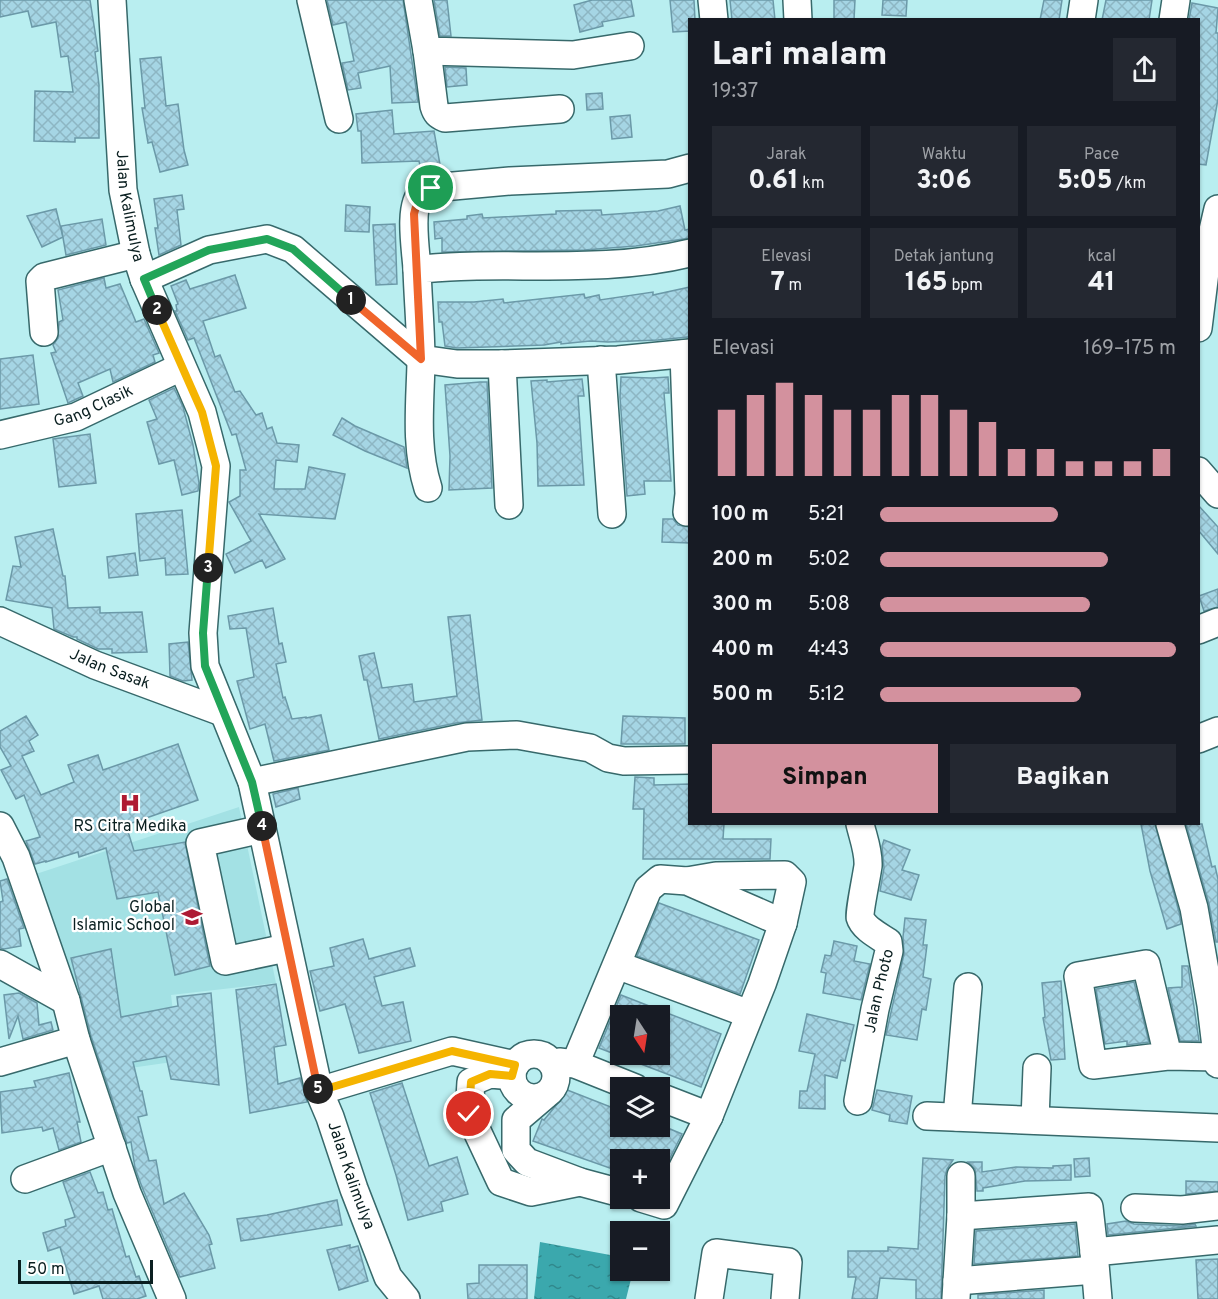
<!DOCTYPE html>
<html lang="id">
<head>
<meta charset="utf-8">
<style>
  body { margin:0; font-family:Overpass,sans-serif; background:#242831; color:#f1f3f6; height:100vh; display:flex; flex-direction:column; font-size:22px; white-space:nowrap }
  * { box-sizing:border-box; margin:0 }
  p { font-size:20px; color:#9ea1a6 }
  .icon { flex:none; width:33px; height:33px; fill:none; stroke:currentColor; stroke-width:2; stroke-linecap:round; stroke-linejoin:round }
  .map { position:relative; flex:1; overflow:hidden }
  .panel { position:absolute; left:688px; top:18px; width:512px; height:807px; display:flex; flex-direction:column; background:#171b24; border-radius:0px; box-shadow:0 2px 4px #0004 }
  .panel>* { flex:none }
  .needle { width:39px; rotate:168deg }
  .buttons { position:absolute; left:610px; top:1005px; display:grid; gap:12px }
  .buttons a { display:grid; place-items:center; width:60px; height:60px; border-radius:0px; background:#171b24; box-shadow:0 2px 4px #0004; font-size:30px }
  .scale { position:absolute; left:18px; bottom:15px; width:135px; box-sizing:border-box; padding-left:6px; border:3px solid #0a1f20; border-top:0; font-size:16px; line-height:21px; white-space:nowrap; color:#0a1f20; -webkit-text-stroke:4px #fff; paint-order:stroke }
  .pin { position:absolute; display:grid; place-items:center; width:51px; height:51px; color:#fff; margin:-26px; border:3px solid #fff; border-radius:50%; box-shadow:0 2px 6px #0007 }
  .km { position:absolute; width:30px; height:30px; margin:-15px; border-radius:50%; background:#222; color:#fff; font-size:16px; line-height:30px; text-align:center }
  .round { display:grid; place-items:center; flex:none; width:63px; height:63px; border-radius:0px; background:#242831 }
  .overview { display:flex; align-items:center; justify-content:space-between; height:102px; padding:0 24px }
  h1 { font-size:33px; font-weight:800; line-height:45px }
  .metrics { display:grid; grid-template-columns:repeat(3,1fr); gap:9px; height:102px; padding:6px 24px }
  .metrics div { display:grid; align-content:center; border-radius:0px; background:#242831; text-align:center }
  .metrics b { font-size:26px; font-weight:800 }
  .metrics small { font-size:16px; font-weight:400 }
  .metrics p { font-size:16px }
  .chart { height:168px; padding:12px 24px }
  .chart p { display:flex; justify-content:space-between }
  .chart svg { width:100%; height:108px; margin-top:6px; stroke:#d3919e; stroke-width:6 }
  .action { display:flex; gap:12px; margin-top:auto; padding:12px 24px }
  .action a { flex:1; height:69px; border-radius:0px; background:#d3919e; color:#111; font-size:24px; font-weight:800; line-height:69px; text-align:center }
  .action a+a { background:#242831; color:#f1f3f6 }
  ul { padding:0 24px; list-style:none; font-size:20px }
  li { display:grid; grid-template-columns:96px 72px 1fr; align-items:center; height:45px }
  li i { height:15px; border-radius:8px; background:#d3919e }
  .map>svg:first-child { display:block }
</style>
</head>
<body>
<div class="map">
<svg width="1218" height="1299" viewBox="0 0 1218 1299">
  <defs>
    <pattern id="water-ripples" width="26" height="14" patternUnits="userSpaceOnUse" patternTransform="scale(1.5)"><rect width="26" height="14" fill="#3ba8ad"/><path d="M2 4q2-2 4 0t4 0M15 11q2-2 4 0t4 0" fill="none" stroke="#30888c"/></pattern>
    <pattern id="building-cross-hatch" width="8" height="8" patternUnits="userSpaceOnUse" patternTransform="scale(1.5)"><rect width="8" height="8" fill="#a5d5e4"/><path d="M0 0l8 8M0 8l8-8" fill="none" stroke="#8db6c3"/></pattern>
  </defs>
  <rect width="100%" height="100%" fill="#b9eef0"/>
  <path fill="#a3e1e4" d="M239,807l37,176 -105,12 8,66 -90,13 -25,-118 -14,-43 -11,-3 -5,-19 2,-17z"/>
  <path fill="url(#water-ripples)" d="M540,1242l81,15v13l12,1 -7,28h-92z"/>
  <g fill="url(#building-cross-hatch)" stroke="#6b99a8" stroke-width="1.5" fill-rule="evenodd">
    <path d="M0,0h90l8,51 -3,1 4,33v53h-24v4l-41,-1 1,-50 38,1 -5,-36 -7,1 -5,-35 -24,5 -4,-16 -28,6z"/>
    <path d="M327,0h76l15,102 -26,1 -2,-37 -32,7 3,15 -13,2 -6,-27 12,-2 -8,-39 -13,3z"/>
    <path d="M434,0h13l4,36h-11z"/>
    <path d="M592,0h39l3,16 -32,6 1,4 -23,6 -6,-27z"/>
    <path d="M670,0h24l1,20h-5v11l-17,1z"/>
    <path d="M730,0h43l2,20h-43z"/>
    <path d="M834,0h21l-1,20h-20z"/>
    <path d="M883,0h24l-1,16 -24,-1z"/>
    <path d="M1044,0h18l-3,20h-19z"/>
    <path d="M1106,0h46l-3,20h-47z"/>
    <path d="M1192,3l26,5 -2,25h2v66l-12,66 -8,-1v-144h-9z"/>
    <path d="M161,57l5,49 12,-2 6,46 4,15 -28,7 -8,-30 -4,1 -6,-35h3l-5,-49z"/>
    <path d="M445,67l21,1 1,17 -20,2z"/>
    <path d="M602,93l1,16 -16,1 -1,-16z"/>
    <path d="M392,110l2,24 40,-3 7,39 -19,4 -3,-13 -57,2 -1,-32h-3l-2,-17z"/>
    <path d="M630,115l2,22 -20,2 -2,-22z"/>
    <path d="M182,195l2,14 -7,1 4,35 -22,10 -4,-27h3l-4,-29z"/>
    <path d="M346,205l24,2 -1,25 -24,-1z"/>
    <path d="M680,206l5,24 5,-1v9l-54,8 -52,4 -142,2v-14l-7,1 -1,-17 33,-3v-3l15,-2 1,4 73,-4v-3l45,-1 1,5 56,-4z"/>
    <path d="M56,209l7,28 -21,10 -15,-31z"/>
    <path d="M102,219l4,26 -40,10 -5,-29z"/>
    <path d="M395,224l2,60 -21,1 -3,-60z"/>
    <path d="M235,275l11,33 -43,13 12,36 5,-2 15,37 5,-1 16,24 6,-2 5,16 5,-2 5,16 22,2 -2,17 -21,-2 -2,29h31l4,-22 36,7 -10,45 -76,-5 26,45 -19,9 -4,-8 -27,13 -9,-19 25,-13 -22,-39 11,-6v-26h6l-10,-36 -4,1 -38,-97 -6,2 -13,-29h2l-1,-6 2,-1 -7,-18 15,-6 4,9z"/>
    <path d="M104,278l2,10 14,-4 16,38 8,-3 15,34 -6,2 2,7 -42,20 -3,-13 -32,14 5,13 -15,7 -17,-50 5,-1 -3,-7 5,-7 1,-16 4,-2 -5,-30z"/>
    <path d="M690,287v50h-2l-30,3 -50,2 -18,-1 -29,3v-2l-17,3 -87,3 -12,-2 -3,-24h-3l-1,-20h36l29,-3 1,4 80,-9 1,4 14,-3 1,5 53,-8v3z"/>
    <path d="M33,355l6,49 -39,5v-50z"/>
    <path d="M621,377l31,1 16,-1 1,16h-5l7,88h-27l1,13 -18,2 -7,-99z"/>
    <path d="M582,379l2,17h-6l6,89 -46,1 -1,-43 -6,-62 16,-1v2z"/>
    <path d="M480,382h7l5,106 -43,2 1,-34 -5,-71z"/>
    <path d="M174,388l9,19 10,38 6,38 -1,8 -16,4 -8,-35 -15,4 -12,-42 10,-3 -8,-19z"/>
    <path d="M342,418l13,8 49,21 3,21 -42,-17 -32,-16z"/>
    <path d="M90,434l6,49 -37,4 -6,-48z"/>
    <path d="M1198,505l20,22v27l-20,-24z"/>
    <path d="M182,510l6,64 -22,1 -1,-17 -25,3 -4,-47z"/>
    <path d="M663,519h10l5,6 12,2v16l-28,-1z"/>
    <path d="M53,529l10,47h2l3,32 32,-1v6l42,-1 5,40 -35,1v-4h-14l-21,-10v-2h-4l-19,-8 -2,-21 -46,-8 7,-34 8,1 -6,-30z"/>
    <path d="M135,553l3,22 -29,3 -2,-21z"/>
    <path d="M1218,589v18l-14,4 -5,-15z"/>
    <path d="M273,608l6,36 3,-1 4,19 -10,2 7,34 2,-1 7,22 14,-2v1l15,-3 8,35 -55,11 -9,-37 -15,5 -13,-48 17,-4 -8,-49 -16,1 -2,-13z"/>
    <path d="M470,615l12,105 -26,3 -77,16 -12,-59h-3l-5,-24 15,-3 8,35 30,-4 2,18 43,-6 -9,-79z"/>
    <path d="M188,642l4,38 -9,1 -13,-5 -1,-32z"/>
    <path d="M26,716l12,19 -9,6 5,10 -12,5 19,39 33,-13 -6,-17 30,-10 5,15 75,-26 20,56 -72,25 8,26 51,-9 25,124 -35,9 -17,-83 -41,7 -11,-51 -27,9 -1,-5 -32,10v-1l-11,3 -9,-23 14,-4 -16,-42 -8,4 -15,-29 10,-4 -11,-19v-16z"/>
    <path d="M623,716l62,2v26h-64z"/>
    <path d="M635,777l19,1v7l36,-1v40h34l-1,15h48l-1,20h-127l1,-50h-11z"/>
    <path d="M298,788l2,11 -24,8 -3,-13z"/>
    <path d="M1141,824h14l24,88 2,12 -14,5 -17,-58z"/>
    <path d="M1186,824h16l10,43 3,-1 3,13v63h-2l-7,-38z"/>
    <path d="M884,840l26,10 -8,20 17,5 -8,25 -31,-9 4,-23 -2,-22z"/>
    <path d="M7,879l17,49 -5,1 2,17 -17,3 -4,-1v-46l3,-1 -3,-20z"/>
    <path d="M659,903l100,37 -19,54 -103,-38z"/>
    <path d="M905,918l21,2 -3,25h4l-4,32 8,2 -5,31 -4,-1 -5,31 -31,-5 18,-81 -1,-17z"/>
    <path d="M363,939l6,20 41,-11 5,18 -41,11 8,29 21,-4 8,39 -52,12 -14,-49 -25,7 -10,-40 24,-5 -4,-18z"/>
    <path d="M834,941l23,5 -3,15 16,3 -9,36 -38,-7 3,-20 -5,-1 4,-17 6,1z"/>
    <path d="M111,949l10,68 57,-11 -1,-9 34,-4 8,92 -48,-6 -5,-23 -33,6 7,29h2l5,24 -9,2 11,44 7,-1 8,44 20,-11 25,42 3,9 -3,1 6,23 -35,9 -38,-90 -7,-19 -4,-26 -4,1 -1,-3 -35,-104 -20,-78z"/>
    <path d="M1182,966h6l11,75h-19l-12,-53 14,-1z"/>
    <path d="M1061,981l4,78 -14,1 -8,-42 2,-1 -3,-34z"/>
    <path d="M1134,982l15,60 -22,3v-4l-22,3 -9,-55z"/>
    <path d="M276,984l10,61 -12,2 4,37 22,-6 7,24 -57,11 -14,-123z"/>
    <path d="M19,993l18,10 2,22 12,-3 2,8 -30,9 -5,-23 -9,23 -5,-44z"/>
    <path d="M621,995l100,39 -20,53 -102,-39zM621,1016h39v38h-39z"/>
    <path d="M807,1014l47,11 -9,36 -4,-1 -4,18 -12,-3v34l-26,-1 1,-17h7l8,-37 -16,-3z"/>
    <path d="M69,1073l11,49h-3l4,20 -22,8 -6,-22 -10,3 -1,-4 -40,6 -2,-41 36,-5 -2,-6z"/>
    <path d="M402,1083l27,83 28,-9 11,37 -27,8 2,9 -35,9 -12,-45 -26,-82z"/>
    <path d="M557,1086l64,25v15h42l19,8 -13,26h-48v12l-88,-31 9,-22 2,1 14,-17z"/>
    <path d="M877,1090l35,6 -5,28 -18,-3 1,-6 -18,-5z"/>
    <path d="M923,1158l30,2 -6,9 -2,7 -4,123h-25v-19l-36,-2 -3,21h-25l4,-22h-8v-26h40v-4l30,2z"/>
    <path d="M1089,1158l1,18 -15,1 -1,-18z"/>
    <path d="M968,1162h14v10l34,-5 37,1v-2l18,-1v15l-46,1 -42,7v3h-6l-2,-22z"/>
    <path d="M90,1172l8,21 5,-1 5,18 4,-1 14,48 3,-1 7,21 3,-1 7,20 -9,3h-34l-4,-13 -25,8 -14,-47 -12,4 -5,-18 23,-7 -1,-6 10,-3 -12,-35z"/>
    <path d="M1186,1181l32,1v9l-32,3z"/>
    <path d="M337,1200l5,25 -101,16 -4,-22 30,-4z"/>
    <path d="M1126,1221l8,3 47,2 14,-2 1,2 -88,9 -1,-11z"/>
    <path d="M1075,1224l3,32 -104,8 2,-33z"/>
    <path d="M350,1245v3l8,-2 10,35 -29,9 -12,-40z"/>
    <path d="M1218,1259v40h-20l-2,-39z"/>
    <path d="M479,1265h48v34h-59l-1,-15 12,-1z"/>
    <path d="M1044,1290v9h-66v-4z"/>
  </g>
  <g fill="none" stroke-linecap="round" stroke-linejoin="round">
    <g stroke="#37696b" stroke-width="30">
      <g id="minor">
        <path id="s1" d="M112,0l11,190 13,64 8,25 58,133 14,54 -13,167 2,33 47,116 67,309 11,26 24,72 34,88 18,22"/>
        <path d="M311,0l28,119"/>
        <path d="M418,0l9,51 146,4 57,-9"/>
        <path d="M712,0l2,20"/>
        <path d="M797,0l1,20"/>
        <path d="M1081,20l3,-20"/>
        <path d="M1173,20l3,-20"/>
        <path d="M427,51l7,55c2,7 4,9 11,12l115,-9"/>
        <path d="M417,269c-1,-18 -9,-63 5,-76 3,-2 6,-3 9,-5l79,-7 158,-7 22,-6"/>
        <path d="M144,279l65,-29 58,-11 26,10 128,110 36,5h45l116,-4 72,-7"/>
        <path d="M1198,328l9,-72 11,-47"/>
        <path d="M44,332l-4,-51 4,-4 92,-23"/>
        <path d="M684,354l5,140 -2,18"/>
        <path d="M601,360l11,154"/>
        <path d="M502,364l7,141"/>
        <path id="s2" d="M0,435l76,-18 105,-50"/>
        <path d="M1198,471l20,23"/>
        <path d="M428,488c-13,-40 -8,-84 -7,-125 0,-31 -3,-63 -4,-94 20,-1 40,-3 60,-3 72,-1 143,4 213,-13"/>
        <path id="s3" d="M0,621l95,44 127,47"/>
        <path d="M1198,630l20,-8"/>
        <path d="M1198,739l20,-8"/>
        <path d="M252,782l215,-45 50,-2 73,13 18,10 16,3 66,-1"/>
        <path d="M1170,824l24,84 17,97 7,59"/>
        <path d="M0,826l16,31 50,144 10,39 51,153 45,106"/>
        <path d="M262,829l-62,14 25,118 61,-13"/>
        <path d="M687,881l29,-5 69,-1 7,7 -9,41"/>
        <path d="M0,964l66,37"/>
        <path d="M617,965l132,49"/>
        <circle cx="534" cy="1076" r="22"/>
        <path d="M1168,1056l-75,9 -15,-89 68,-12 22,92 49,1"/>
        <path d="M0,1062l76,-22"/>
        <path d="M559,1062l16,2 60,24"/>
        <path d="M575,1064l73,-175 12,-10 27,2 96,42 -21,61 -53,132 -45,89 -23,-7"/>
        <path d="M512,1076l-22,-2 -19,8 -2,32 32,68 30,10 49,-10"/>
        <path d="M319,1091l133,-40 63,14"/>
        <path d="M543,1097l-27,23v30l11,12 53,20 41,11"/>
        <path d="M660,1097l49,19"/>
        <path id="s4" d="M858,1101l17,-92 14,-58 -1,-9c-9,-6 -25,-14 -28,-25 -1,-4 7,-43 8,-51 1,-14 -5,-29 -8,-42"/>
        <path d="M927,1116l291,12"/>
        <path d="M957,1117l11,-130"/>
        <path d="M1035,1120l2,-52"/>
        <path d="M25,1179l87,-32"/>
        <path d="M1135,1208l47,2 36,-4"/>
        <path d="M961,1216l128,-9 5,45"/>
        <path d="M957,1281l138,-11"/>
        <path d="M956,1298l5,-82v-40"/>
        <path d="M709,1299l7,-46 72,9 -3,37"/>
        <path d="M1098,1299l-4,-47 124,-12"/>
      </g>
    </g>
    <use href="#minor" stroke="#fff" stroke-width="27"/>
  </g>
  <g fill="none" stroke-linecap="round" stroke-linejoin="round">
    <g stroke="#fff" stroke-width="12">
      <path id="split-1" d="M351,300l70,59 -7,-145c3,-12 5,-19 17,-26"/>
    </g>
    <g stroke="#fff" stroke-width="12">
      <path id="split-2" d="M157,310l-13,-31 65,-29 58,-11 26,10 58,51"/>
    </g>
    <g stroke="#fff" stroke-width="12">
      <path id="split-3" d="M157,310l45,102 14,54 -8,102"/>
    </g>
    <g stroke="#fff" stroke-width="12">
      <path id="split-4" d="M208,568l-5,65 2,33 47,116 10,44"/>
    </g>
    <g stroke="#fff" stroke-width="12">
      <path id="split-5" d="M262,826l56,263"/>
    </g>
    <g stroke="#fff" stroke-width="12">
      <path id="split-6" d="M318,1089l1,2 133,-40 63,14 -3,11 -22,-2 -19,8 -2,32"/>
    </g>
    <use href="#split-1" stroke="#f0652b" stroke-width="8"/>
    <use href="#split-2" stroke="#22a559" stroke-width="8"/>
    <use href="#split-3" stroke="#f5b400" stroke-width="8"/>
    <use href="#split-4" stroke="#22a559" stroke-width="8"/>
    <use href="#split-5" stroke="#f0652b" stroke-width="8"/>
    <use href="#split-6" stroke="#f5b400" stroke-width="8"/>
  </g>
  <defs>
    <g id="hospital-bare" transform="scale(1.62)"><path d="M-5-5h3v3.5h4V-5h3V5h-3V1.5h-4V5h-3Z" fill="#ae1a33" stroke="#fff" stroke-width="2.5" paint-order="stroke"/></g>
    <g id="school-bare" transform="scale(1.62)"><path d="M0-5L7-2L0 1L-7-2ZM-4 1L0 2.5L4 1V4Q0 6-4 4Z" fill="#ae1a33" stroke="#fff" stroke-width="2.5" paint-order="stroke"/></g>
  </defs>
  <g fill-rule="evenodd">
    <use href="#hospital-bare" x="130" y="803"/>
    <use href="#school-bare" x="192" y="917"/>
  </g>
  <g text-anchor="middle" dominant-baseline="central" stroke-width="4.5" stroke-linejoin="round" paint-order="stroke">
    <g font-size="16" fill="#0a1f20" stroke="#fff">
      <text stroke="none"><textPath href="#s1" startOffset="207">Jalan Kalimulya</textPath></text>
      <text stroke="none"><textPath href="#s2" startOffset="98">Gang Clasik</textPath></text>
      <text stroke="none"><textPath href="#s3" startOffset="120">Jalan Sasak</textPath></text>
      <text stroke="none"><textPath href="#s4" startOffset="112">Jalan Photo</textPath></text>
      <text stroke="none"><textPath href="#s1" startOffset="1215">Jalan Kalimulya</textPath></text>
    </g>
    <g font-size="16" fill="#0a1f20" stroke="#fff">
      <text x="130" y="827">RS Citra Medika</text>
      <text x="175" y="908" text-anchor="end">Global<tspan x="175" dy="18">Islamic School</tspan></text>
    </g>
  </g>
</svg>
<div class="buttons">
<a><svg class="needle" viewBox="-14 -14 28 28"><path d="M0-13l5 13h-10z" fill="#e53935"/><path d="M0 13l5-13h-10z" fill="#9ea1a6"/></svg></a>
<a><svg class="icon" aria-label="layers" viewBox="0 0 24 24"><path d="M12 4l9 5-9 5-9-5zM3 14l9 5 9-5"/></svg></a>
<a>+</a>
<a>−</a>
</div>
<div class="scale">50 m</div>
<div class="pin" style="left:431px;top:188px;background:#1e9e55"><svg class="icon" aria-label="arrive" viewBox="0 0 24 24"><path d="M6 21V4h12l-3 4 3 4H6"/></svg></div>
<div class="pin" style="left:469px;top:1114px;background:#d93025"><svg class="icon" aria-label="check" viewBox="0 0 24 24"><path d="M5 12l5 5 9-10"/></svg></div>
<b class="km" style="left:351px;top:300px">1</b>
<b class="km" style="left:157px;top:310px">2</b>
<b class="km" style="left:208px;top:568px">3</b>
<b class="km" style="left:262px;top:826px">4</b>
<b class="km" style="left:318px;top:1089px">5</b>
<section class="panel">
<div class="overview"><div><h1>Lari malam</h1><p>19:37</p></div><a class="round"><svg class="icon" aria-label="share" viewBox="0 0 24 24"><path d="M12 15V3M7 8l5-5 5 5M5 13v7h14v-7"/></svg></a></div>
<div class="metrics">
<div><p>Jarak</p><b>0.61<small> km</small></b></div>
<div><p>Waktu</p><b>3:06</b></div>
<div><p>Pace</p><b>5:05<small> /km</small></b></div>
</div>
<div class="metrics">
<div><p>Elevasi</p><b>7<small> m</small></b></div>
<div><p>Detak jantung</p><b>165<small> bpm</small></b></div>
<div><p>kcal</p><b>41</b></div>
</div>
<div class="chart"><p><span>Elevasi</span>169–175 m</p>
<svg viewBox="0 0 160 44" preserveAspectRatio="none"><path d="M5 44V17M15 44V11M25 44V6M35 44V11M45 44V17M55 44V17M65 44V11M75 44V11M85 44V17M95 44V22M105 44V33M115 44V33M125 44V38M135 44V38M145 44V38M155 44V33"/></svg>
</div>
<ul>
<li><b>100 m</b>5:21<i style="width:60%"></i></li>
<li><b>200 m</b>5:02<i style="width:77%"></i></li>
<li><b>300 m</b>5:08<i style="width:71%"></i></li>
<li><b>400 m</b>4:43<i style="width:100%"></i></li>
<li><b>500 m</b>5:12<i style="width:68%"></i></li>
</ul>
<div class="action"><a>Simpan</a><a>Bagikan</a></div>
</section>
</div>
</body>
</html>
